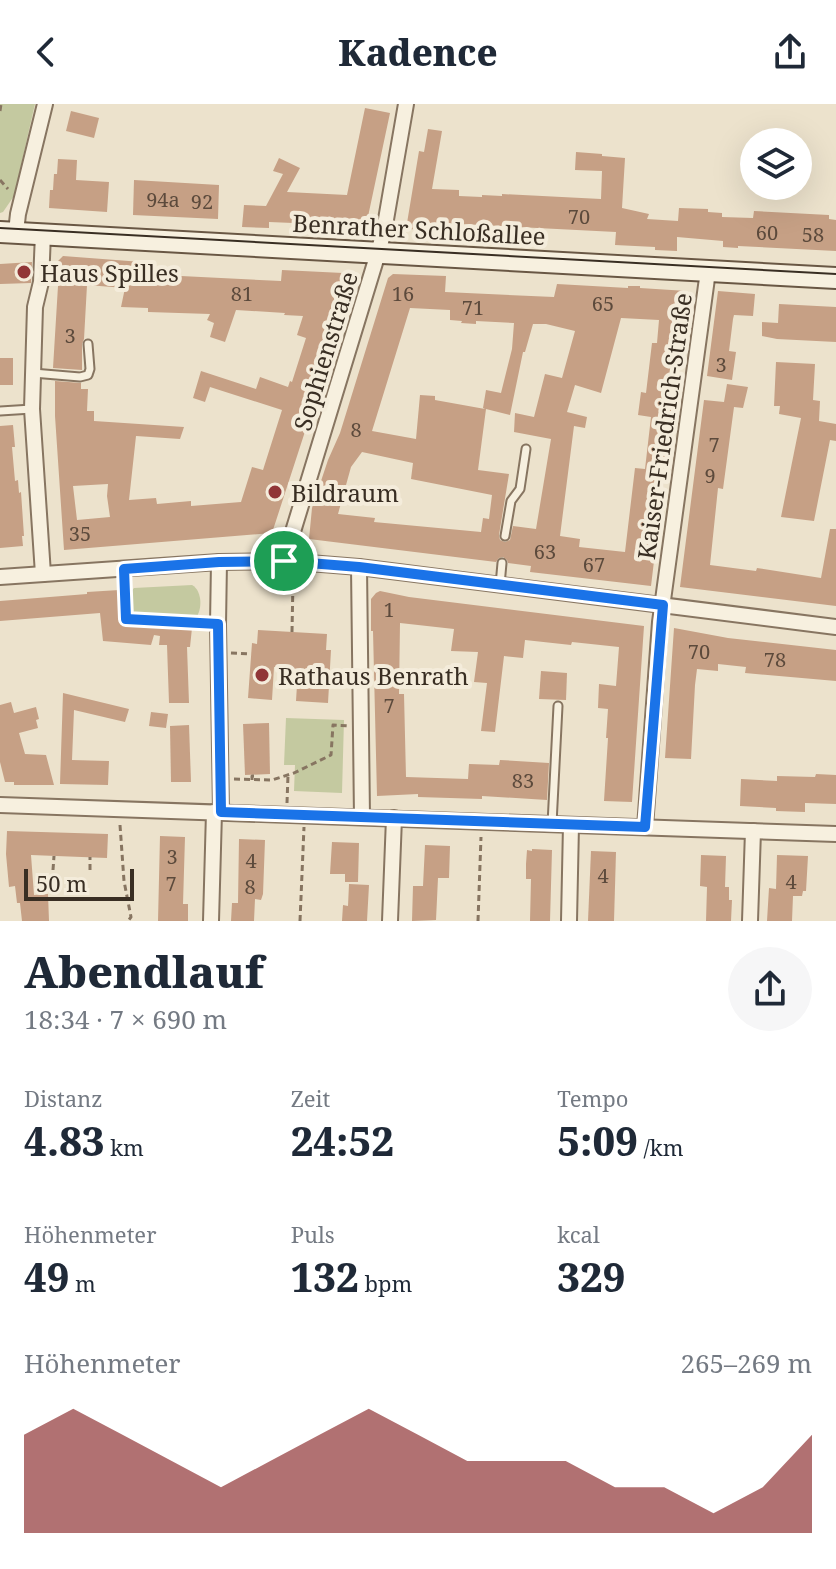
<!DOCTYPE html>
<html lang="de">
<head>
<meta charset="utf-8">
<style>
  body { margin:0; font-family:"Noto Serif",serif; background:#f6f6f7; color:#1f2937; height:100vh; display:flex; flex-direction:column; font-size:30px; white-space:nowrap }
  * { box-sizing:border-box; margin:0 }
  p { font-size:26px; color:#747a83 }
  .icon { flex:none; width:44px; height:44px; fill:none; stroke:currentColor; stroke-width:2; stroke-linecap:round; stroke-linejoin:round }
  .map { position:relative; height:817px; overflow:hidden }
  .details { display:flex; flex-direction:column; background:#fff; flex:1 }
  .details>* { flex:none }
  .fabs { position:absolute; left:740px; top:24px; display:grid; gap:16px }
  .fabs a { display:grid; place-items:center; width:72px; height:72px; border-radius:50%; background:#fff; box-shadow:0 8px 32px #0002; font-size:40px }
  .scale { position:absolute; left:24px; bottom:20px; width:110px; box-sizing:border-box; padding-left:8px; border:4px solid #392e23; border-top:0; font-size:22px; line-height:28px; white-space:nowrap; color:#392e23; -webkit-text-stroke:6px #f4ecdb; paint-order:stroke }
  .pin { position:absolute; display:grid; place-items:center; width:68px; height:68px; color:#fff; margin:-34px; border:4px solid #fff; border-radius:50%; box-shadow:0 2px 8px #0007 }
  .round { display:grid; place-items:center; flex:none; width:84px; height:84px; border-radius:42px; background:#f6f6f7 }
  .head { display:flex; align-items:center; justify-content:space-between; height:136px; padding:0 24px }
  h1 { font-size:44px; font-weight:800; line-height:60px }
  .stats { display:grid; grid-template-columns:repeat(3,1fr); gap:12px; height:136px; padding:8px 24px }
  .stats div { display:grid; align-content:center }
  .stats b { font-size:40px; font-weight:800 }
  .stats small { font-size:22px; font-weight:400 }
  .stats p { font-size:22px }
  .chart { height:224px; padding:16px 24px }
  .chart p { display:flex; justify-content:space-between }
  .chart svg { width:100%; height:144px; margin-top:8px; fill:#913637; opacity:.7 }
  header { display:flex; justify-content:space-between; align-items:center; height:104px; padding:0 24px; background:#fff; font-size:36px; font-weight:800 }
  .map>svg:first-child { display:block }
</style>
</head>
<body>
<header><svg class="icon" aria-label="back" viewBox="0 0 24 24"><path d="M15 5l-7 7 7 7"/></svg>Kadence<svg class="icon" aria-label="share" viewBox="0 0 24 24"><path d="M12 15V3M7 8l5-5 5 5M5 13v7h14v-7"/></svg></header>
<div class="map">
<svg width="836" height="817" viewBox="0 0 836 817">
  <rect width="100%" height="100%" fill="#ece2cc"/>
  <g fill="#c4c9a0">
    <path d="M0,0h35l-21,92 -11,16 -3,1z"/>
    <path d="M192,481c11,6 11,28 1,36l-57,-3c-9,-5 -9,-12 -9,-22l7,-8z"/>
    <path d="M286,614l58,2 -2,73 -48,-2 1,-26h-11z"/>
  </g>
  <g fill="#c6a085" fill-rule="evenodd">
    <path d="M365,4l25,5 -24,113 -97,-4v6l-27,-1 2,-22 22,1 17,-32 -10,-3 6,-13 21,10 -13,24 60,3z"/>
    <path d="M71,7l28,7 -5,20 -28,-7z"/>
    <path d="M428,25l14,2 -10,58 27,1v6l23,1v-2l20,1v-2l99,5 1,-28 -27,-1 1,-18 26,2v2l23,2 -3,50 27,6 -2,5 31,2 1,-13 29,1v3l14,1v4l31,1 1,-7 75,4v4l7,1v31l-98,-5v2l-15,-1v-6l-46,-4v14l-22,-1v-3l-40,-2 1,-13 -154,-8 -1,8 -53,-3 -1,-6 12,-72 5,1z"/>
    <path d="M58,55l19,1 -1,20 33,2 -2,30 -58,-4 1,-18h3l1,-16h3z"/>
    <path d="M134,76l85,5 -1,34 -85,-4z"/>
    <path d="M63,152l79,6 -1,12 140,7 1,-11 61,3 7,5 2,9 -80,246 -208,17 -9,-134v-35l26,2v6h7l-1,22h7v10l90,6 -4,12 -44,-3 -7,64 27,-2 1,6 34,-3v5l50,-4 11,-35 11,3 19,-60 -72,-23 -5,15 -12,-4 8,-27 55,18 4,-12 28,10 2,-6 2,1 14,-44 -9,-3 6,-19 -19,-1 1,-2 -49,-3 -11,32 -15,-5 4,-14 -7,-3 3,-6 -62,-2v-4l-27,-1 4,-19 -38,-3 -3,54 -2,5v26l-29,-2 5,-82h-1l1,-25zM108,380l-1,12 3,21 -33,3 -4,-34z"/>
    <path d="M32,158l-1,21 -31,1v-20z"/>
    <path d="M393,170l53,2 -1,16 109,5 3,-13 71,4v-2h12v2l47,3 -1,25 -4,30h-2l-29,240 -121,-14 1,-6 -23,-3 -1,-3 -4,-3 -4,1 -3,4 -187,-23 3,-31 16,-48 12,-27 48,-155zM410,204l40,2v10l12,1 -1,2 15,1v-3l38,2 -2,26 -11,44 -15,-3 -3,18 2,1 -50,-9v-4l-15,-1 -4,44 -44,-8zM621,214l38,2 -2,23h-5l-6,50 -5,-1 -3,23 13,2 -6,52 -10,-1 -10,84 -46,-5 1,-8 -20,-3 14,-110 11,2 2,-11 -20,-5 8,-27 26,8zM533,220h13l29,7 -13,47 -17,-4 -11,43 -19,-4 -1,19 37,7 -15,90 -23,-3 -3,14 -5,2 -5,-2 -1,-5 10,-61 -31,-4 8,-61 24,6 13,-63h2zM362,348l51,11 -2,16 81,16 -3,24 -6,-1 -2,14 -107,-10 1,-4 -37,-4 13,-47z"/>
    <path d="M718,187l37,3 -2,22 -19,-1 -1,4 -4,32 7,1 -4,28 -25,-4z"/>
    <path d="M779,200l57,3v35l-59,-3 -15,-3v-14l16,1z"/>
    <rect x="0" y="254" width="13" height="27"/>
    <path d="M776,258l39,2 -2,36 7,1 -1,20 17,3v17l-6,-1 -16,81 -33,-4 20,-99 -22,-4 1,-8h-6z"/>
    <path d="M727,280l21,3 -5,21 -9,-1 -11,82 -5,-1 -8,77 46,6 1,-3 64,10 9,-49h6v77l-156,-19 24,-187 20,2z"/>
    <path d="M13,321l2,22h-3l3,34 3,-1 1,13 2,-1 3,44h-2l1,10 -23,2v-122z"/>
    <path d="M119,486l2,33 71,5 -2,19h-3l2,56h-20l-2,-58h-8l1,-9 -6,-1 -3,10 -48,-4 -3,-28 -100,8v-20l87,-7v-2z"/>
    <path d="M380,487l29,6 235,29 -12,176 -28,-1 4,-63h-2l2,-29 -10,-1 1,-24 17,2 3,-39 -47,-5 -1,3 -46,-5 -2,18 -19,-2 -9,76 -14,-1 6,-48 -13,-1 4,-30 -27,-1 3,-22 -54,-6 -1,71h5l2,83 62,2 1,-15 30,1 1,-5 49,3 -2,37 -65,-4v3l-64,-2v-3l-41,2 -4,-165h-2v-32l5,-6z"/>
    <path d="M674,524l54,10 108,12v31l-91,-8 1,-6 -28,-3v7l-21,-2 -2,16 -4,74 -26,-1z"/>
    <path d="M258,526l69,4 -1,16h5l-3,53 -32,-2 2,-32 -24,-2 -2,33 -24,-2 4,-55 5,1z"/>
    <path d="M541,567l26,2 -1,27 -27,-1z"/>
    <path d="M63,589l66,16 -4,13 -51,-12 -2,50 37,1 -1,24 -48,-1z"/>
    <path d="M11,598l3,11 22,-6 3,12 -3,1 2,8 -19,5 6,21 21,1 8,30h-40v-3h-9l-5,-20v-57z"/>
    <path d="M151,608l17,2 -2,14 -17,-2z"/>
    <path d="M269,619l1,51 -25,1 -2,-51z"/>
    <path d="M189,621l2,57h-20l-1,-56z"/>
    <path d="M816,670l20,1v29l-31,-1v9l-29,-1v-3l-36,-2 1,-27 36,2v-5l38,1z"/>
    <path d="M7,727l101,3 -1,24 -76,-3 3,40 14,-1 1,27h-27l-2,-18h-3l-2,-17 -6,1 -3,-33z"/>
    <path d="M160,732l25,1 -2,67h5v17h-30z"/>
    <path d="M239,735l26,1 -2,54 -2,6 -6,-1 -1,22h-23l1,-18h6z"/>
    <path d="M332,738l27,1 -1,39h-13v-8h-15z"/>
    <path d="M425,741l25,1 -1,32h-11l-2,42 -24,1 1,-35h10z"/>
    <path d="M532,745l20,1 -2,71h-20l1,-42h-5v-15l1,-14 5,1z"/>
    <path d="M591,747l25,1 -2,69h-26z"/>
    <path d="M701,751l25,1 -1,31h4v13h3l-1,21h-25l1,-34 -7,-1z"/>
    <path d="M777,751l31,1 -2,35h-3l-1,5h-9l-1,25h-25l2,-33 7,1z"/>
    <path d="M349,780l20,1 -2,36h-25l1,-16 5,1z"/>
  </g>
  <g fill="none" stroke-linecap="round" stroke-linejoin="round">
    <g stroke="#877561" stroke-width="11">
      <g id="service">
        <path d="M33,269l47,4 8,-2 2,-6 -2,-25"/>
        <path d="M0,307l32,-2"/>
        <path d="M505,432l6,-35 9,-12 6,-40"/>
        <path d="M500,481l2,-22"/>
        <path d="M552,720l6,-118"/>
      </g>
    </g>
    <g stroke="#877561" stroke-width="18">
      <g id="minor">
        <path d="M16,128l2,-18 27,-110"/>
        <path d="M284,457l94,-308 6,-22 22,-127"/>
        <path d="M219,458l-1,62 3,188"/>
        <path d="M359,463l3,250"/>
        <path d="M43,470l-11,-165 3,-102 6,-25 2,-48"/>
        <path d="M0,473l219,-15 65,-1 75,6 477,60"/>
        <path d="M0,701l836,29"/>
        <path d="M645,723l15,-205 48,-351"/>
        <path d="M211,817l3,-109"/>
        <path d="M390,817l4,-103"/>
        <path d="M569,817l2,-96"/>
        <path d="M750,817l3,-90"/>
      </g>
    </g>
    <g stroke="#695744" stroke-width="24">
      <path id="secondary" d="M0,128l836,46"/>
    </g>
    <g stroke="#877561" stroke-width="3" stroke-dasharray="6 4" stroke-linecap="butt">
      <path d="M0,7l1,-7"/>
      <path d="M0,76l8,9"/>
      <path d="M125,478l1,37 80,5"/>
      <path d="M292,528l1,-52"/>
      <path d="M231,549l20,1"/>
      <path d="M234,675l38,1 22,-7 37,-18 2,-30 16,1"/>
      <path d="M252,676v-4h4v-2"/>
      <path d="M287,699l1,-28"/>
      <path d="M120,721l4,56 7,36 -3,4"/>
      <path d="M53,766l1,-14"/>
      <path d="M90,766v-13"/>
      <path d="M300,817l4,-94"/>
      <path d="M478,817l3,-84"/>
    </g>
    <use href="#service" stroke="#f7f0df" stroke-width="7"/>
    <use href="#minor" stroke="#f7f0df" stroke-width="14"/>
    <use href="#secondary" stroke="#f7f0df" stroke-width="20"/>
    <path stroke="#392e23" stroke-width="2" d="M0,124l836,46"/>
  </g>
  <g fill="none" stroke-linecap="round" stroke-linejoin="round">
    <g stroke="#fff" stroke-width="16">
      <path id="route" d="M284,457l75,6 304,38 -18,222 -424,-15 -3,-188 -92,-5 -2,-50 95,-7z"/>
    </g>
    <use href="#route" stroke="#1a73e8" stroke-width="10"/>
  </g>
  <g fill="#913637" stroke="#f4ecdb" stroke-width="3">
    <circle cx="24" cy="168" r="8"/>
    <circle cx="275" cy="388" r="8"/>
    <circle cx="262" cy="571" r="8"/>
  </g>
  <g text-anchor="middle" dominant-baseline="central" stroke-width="8" stroke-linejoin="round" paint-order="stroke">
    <g font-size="20" fill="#5c4a3c">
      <text x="163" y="95">94a</text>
      <text x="202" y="97">92</text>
      <text x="579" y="112">70</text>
      <text x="767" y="128">60</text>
      <text x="813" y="130">58</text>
      <text x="242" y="189">81</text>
      <text x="403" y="189">16</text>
      <text x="603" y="199">65</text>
      <text x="473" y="203">71</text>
      <text x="70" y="231">3</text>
      <text x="721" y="260">3</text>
      <text x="356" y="325">8</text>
      <text x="714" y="340">7</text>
      <text x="710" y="371">9</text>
      <text x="80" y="429">35</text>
      <text x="545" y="447">63</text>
      <text x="594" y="460">67</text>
      <text x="389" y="505">1</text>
      <text x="699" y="547">70</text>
      <text x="775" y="555">78</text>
      <text x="389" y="601">7</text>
      <text x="523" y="676">83</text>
      <text x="172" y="752">3</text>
      <text x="251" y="756">4</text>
      <text x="603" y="771">4</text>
      <text x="791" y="777">4</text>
      <text x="171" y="779">7</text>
      <text x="250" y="782">8</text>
    </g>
    <g font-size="24" fill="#392e23" stroke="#f4ecdb">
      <text transform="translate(419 125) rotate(3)">Benrather Schloßallee</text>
      <text transform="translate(325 247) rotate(-73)">Sophienstraße</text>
      <text transform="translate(664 322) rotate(-82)">Kaiser-Friedrich-Straße</text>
    </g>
    <g font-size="24" fill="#392e23" stroke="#f4ecdb" text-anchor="start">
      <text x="40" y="168">Haus Spilles</text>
      <text x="291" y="388">Bildraum</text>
      <text x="278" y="571">Rathaus Benrath</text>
    </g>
  </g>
</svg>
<div class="fabs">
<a><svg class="icon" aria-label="layers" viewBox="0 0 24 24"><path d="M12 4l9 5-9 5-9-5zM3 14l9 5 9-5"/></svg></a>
</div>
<div class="scale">50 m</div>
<div class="pin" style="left:284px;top:457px;background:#1e9e55"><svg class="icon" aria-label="arrive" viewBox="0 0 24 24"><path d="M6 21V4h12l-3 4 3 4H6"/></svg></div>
</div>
<section class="details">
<div class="head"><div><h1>Abendlauf</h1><p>18:34 · 7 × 690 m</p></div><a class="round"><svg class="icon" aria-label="share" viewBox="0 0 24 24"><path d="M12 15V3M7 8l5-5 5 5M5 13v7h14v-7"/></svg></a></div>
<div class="stats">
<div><p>Distanz</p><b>4.83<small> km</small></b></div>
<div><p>Zeit</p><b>24:52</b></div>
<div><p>Tempo</p><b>5:09<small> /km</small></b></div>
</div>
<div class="stats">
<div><p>Höhenmeter</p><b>49<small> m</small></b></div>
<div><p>Puls</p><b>132<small> bpm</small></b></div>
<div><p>kcal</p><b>329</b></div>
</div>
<div class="chart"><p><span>Höhenmeter</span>265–269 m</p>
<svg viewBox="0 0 160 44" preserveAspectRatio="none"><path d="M0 44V14L10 6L20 14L30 22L40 30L50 22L60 14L70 6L80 14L90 22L100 22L110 22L120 30L130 30L140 38L150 30L160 14V44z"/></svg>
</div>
</section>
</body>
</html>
